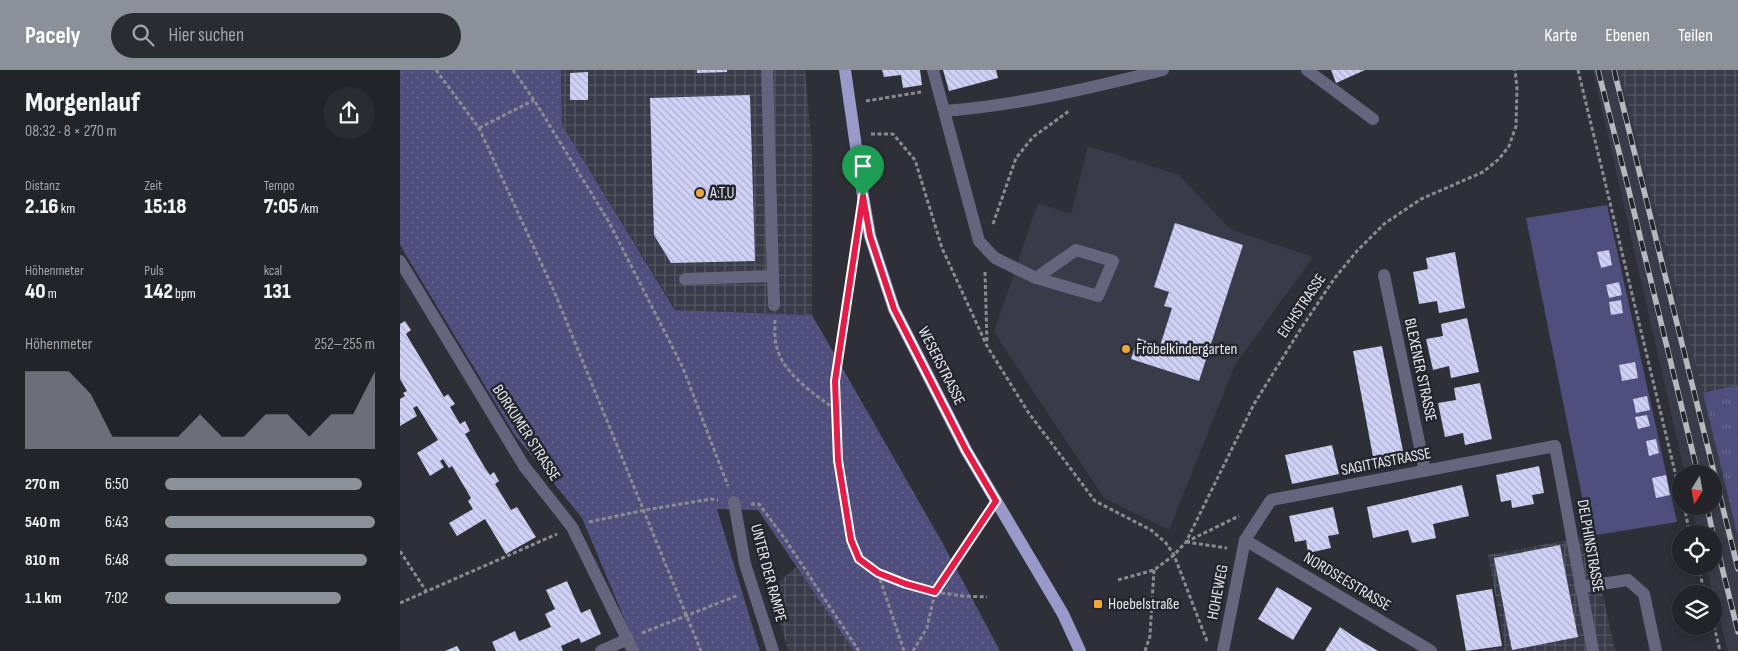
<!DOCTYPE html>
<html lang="de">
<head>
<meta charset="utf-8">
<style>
  body { margin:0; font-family:"Sofia Sans Condensed",sans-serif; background:#2b2b32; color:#f1f3f6; height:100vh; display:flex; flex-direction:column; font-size:19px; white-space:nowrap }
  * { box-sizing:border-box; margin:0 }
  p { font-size:16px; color:#a3a4a8 }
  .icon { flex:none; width:28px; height:28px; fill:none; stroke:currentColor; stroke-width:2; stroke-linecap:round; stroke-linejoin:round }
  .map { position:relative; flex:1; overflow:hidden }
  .side { display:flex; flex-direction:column; background:#23232a; width:400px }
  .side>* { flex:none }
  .needle { width:32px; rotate:191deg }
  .buttons { position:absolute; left:1272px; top:395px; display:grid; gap:10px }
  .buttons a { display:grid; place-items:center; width:50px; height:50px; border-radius:50%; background:#23232a; box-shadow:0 2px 8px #0003,0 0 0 1px #404047; font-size:25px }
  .pin { position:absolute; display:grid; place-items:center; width:42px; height:42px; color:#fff; margin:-51px -21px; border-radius:50% 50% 50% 0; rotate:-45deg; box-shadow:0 0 5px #0007 }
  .pin .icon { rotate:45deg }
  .round { display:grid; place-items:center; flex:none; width:52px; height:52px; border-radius:26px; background:#2b2b32 }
  .headline { display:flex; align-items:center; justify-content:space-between; height:85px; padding:0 25px }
  h1 { font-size:28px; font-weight:800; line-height:38px }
  .figures { display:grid; grid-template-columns:repeat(3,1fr); gap:8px; height:85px; padding:5px 25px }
  .figures div { display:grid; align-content:center }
  .figures b { font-size:21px; font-weight:800 }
  .figures small { font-size:14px; font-weight:400 }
  .figures p { font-size:14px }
  .chart { height:140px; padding:10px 25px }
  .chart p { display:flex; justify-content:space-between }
  .chart svg { width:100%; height:90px; margin-top:5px; fill:#8c9099; opacity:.7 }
  ul { padding:0 25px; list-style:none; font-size:16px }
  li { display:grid; grid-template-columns:80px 60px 1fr; align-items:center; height:38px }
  li i { height:12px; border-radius:6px; background:#8c9099 }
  header { display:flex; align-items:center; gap:30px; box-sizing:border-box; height:70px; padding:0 25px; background:#8c9099; color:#fff }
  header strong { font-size:24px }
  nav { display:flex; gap:28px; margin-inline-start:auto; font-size:18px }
  .search { width:350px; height:45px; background:#2b2b32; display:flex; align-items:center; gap:12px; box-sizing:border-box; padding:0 18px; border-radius:28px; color:#a3a4a8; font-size:19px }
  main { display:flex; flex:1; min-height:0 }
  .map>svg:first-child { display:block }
</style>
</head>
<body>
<header>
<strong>Pacely</strong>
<div class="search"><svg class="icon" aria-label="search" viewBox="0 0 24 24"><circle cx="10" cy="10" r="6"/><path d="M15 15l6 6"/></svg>Hier suchen</div>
<nav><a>Karte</a><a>Ebenen</a><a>Teilen</a></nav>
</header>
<main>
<section class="side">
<div class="headline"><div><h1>Morgenlauf</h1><p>08:32 · 8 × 270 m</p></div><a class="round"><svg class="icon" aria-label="share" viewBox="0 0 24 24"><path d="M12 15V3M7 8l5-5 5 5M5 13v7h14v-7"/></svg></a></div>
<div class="figures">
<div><p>Distanz</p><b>2.16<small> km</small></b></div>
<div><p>Zeit</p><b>15:18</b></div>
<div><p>Tempo</p><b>7:05<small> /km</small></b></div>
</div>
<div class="figures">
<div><p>Höhenmeter</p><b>40<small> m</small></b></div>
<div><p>Puls</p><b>142<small> bpm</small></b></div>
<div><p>kcal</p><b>131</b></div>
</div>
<div class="chart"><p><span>Höhenmeter</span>252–255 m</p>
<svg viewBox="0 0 160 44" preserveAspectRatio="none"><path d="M0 44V6L10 6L20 6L30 17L40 38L50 38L60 38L70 38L80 27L90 38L100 38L110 27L120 27L130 38L140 27L150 27L160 6V44z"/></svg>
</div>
<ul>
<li><b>270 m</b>6:50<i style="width:94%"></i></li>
<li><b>540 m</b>6:43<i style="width:100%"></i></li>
<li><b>810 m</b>6:48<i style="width:96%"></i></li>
<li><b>1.1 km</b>7:02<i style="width:84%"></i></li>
</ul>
</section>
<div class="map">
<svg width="1338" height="581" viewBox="0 0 1338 581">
  <defs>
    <pattern id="industrial-grid" width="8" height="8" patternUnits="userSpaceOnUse" patternTransform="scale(1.25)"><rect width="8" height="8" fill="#3a3b48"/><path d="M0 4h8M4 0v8" fill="none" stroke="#565763"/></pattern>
    <pattern id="grass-tufts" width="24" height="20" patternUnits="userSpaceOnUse" patternTransform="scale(1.25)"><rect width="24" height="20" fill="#4f4e7c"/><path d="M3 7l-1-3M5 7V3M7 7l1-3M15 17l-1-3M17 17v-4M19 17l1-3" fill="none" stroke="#68688f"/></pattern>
    <pattern id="park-dots" width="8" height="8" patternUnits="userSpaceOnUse" patternTransform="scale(1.25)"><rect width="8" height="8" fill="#4f4e7c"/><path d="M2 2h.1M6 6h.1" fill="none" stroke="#68688f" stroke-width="1.8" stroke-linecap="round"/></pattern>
    <pattern id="building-back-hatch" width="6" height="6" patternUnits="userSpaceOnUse" patternTransform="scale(1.25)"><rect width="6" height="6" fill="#d0d1f6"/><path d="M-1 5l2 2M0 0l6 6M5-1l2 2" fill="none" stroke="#adaeca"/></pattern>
  </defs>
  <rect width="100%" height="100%" fill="#2f2f38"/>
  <g fill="#3a3b48">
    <path d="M1193,0h27l83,323 35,144v114h-10l-22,-85h8v-32h-16l-6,-28h22v-32h-29z"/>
    <path d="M688,76l91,29 51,54 83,28 -78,108 -66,165 -65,-32 -110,-166 44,-129 33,11z"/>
  </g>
  <g fill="url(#industrial-grid)">
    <path d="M161,0h244l7,76v169l-136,-5 -114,-185z"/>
    <path d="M1220,0h118v467l-35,-144z"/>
    <path d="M1190,466l25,115h-135l25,-4 -17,-92z"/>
    <path d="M397,496l57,85h-66l-17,-62z"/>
  </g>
  <path fill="url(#grass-tufts)" d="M1338,315v152l-35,-144z"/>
  <path fill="url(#park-dots)" d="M0,0h161l1,55 113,185 137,5 130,227 58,109h-146l-96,-141 -41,-1 43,142h-122l-56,-133 -68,-84 -114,-189z"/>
  <path fill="#4f4e7c" d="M1207,135l70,317 -87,14 -64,-318z"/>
  <g fill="url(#building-back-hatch)">
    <path d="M297,0h30v2l-30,1z"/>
    <path d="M482,0h38l2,15 -19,3 -2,-13 -17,2z"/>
    <path d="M543,0h53l2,8 -49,13z"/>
    <path d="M931,0h34l-29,13z"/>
    <path d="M188,2v28h-18v-27z"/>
    <path d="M350,25l5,166 -84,2 -17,-28 -4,-137z"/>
    <path d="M775,153l68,22 -44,136 -68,-22 7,-21 22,8 12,-38 -8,-2 5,-14 -15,-5z"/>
    <path d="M1209,180l3,15 -11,3 -4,-16z"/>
    <path d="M1055,182l10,56 -26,5 -2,-12 -18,3 -6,-32 15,-3 -2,-11z"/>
    <path d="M1219,212l3,13 -13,3 -3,-13z"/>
    <path d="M1221,230l2,13 -12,2 -2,-13z"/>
    <path d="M1067,248l12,54 -28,6 -2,-12 -16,4 -7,-31 17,-3 -2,-12z"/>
    <path d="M5,251l6,9 -5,4 38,63 4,-3 7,10 -5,3 10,17 5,-3 5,10 -5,3 20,34 5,7 4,-3 5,9 -4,3 16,26 6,-3 19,30 -30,17 -21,-35 -28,17 -8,-13 24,-14 -5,-8 3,-3 -19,-32 -3,2 -6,-9 -3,2 4,6 -14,9 -13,-23 21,-13 -21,-34 -4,2 4,8 -17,10v-27l5,-3 -2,-3 4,-2 -7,-12v-55z"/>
    <path d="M982,276l23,115 -30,6 -22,-116z"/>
    <path d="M1235,292l3,16 -16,3 -3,-16z"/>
    <path d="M1080,313l12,56 -27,6 -2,-12 -18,4 -7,-34 18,-3 -2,-12z"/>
    <path d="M1247,326l3,14 -14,3 -3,-14z"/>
    <path d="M1247,345l3,11 -12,3 -3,-12z"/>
    <path d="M1256,369l3,14 -10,3 -3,-15z"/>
    <path d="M932,375l7,29 -47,10 -7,-29z"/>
    <path d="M1139,396l5,27 -12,2 2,9 -22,4 -1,-8 -10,2 -5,-27z"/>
    <path d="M1266,405l4,20 -14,3 -4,-20z"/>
    <path d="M1062,415l7,31 -36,8 3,14 -24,5 -4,-13 -35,8 -6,-31z"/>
    <path d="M933,437l6,27 -11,2 3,12 -23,5 -2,-13 -11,2 -6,-26z"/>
    <path d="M1160,475l18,92 -66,13 -18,-92z"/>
    <path d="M167,511l14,32 9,-4 11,25 -20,9 -2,-5 -18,8 2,5h-67l-4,-9 23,-11 4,10 32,-14 -6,-13 10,-5 -9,-19z"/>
    <path d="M877,517l35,21 -19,32 -35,-21z"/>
    <path d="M1092,519l10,57 -36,5 -10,-56z"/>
    <path d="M940,557l13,9 25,15h-53z"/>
    <path d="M57,576l3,5h-15z"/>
  </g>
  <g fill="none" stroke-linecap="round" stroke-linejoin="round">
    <g stroke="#8b8b92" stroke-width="3" stroke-dasharray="4 2.5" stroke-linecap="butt">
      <path d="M36,0l43,58 75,163 147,360"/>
      <path d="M113,0l21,30 75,122 74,146 45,118"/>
      <path d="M1178,0l103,427"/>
      <path d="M466,31l55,-9"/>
      <path d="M79,58l55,-28"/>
      <path d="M471,64h22l22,26 27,88 45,98 41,66 67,89 56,29 15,13 8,12 33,86"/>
      <path d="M593,154l23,-66 17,-21 36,-26"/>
      <path d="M455,180l-20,131 3,79 13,80 8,19 19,14 28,11 29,8 28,4 24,1"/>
      <path d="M585,202l2,71"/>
      <path d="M375,250c0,9 -1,19 2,28 6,25 38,47 58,61"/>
      <path d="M351,434h8l26,35 74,112"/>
      <path d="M1284,436l6,28"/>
      <path d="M189,452l56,-12 66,-11 7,1"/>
      <path d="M786,472l53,-26"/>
      <path d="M786,472l41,6"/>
      <path d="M0,481l26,40"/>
      <path d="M1298,496l7,28"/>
      <path d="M478,503l26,78"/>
      <path d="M718,510l36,-10 20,-15 12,-13 68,-138 46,-74 34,-51 23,-28 27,-27 37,-25 62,-27 16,-13 10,-13 7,-20 1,-38 -2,-18"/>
      <path d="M0,533l157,-69"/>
      <path d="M1314,556l6,25"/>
      <path d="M242,563l97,-38"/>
      <path d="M513,581l14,-23 8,-36 50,-76"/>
      <path d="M745,581l5,-15 4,-66"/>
    </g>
    <g stroke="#65657e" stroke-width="12">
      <path d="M533,0l46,171 16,17 41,20 62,18 15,-35 -37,-11 -40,28"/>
      <path d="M907,0l66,49"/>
      <path d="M545,41c74,-6 146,-23 218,-41"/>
      <path d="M0,191l124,205 48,61 61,124"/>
      <path d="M984,205l41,196"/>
      <path d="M373,206l1,29"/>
      <path d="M285,209l88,-3 -6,-206"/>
      <path d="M334,432l11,62 28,87"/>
      <path d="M845,470l186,111"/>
      <path d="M1181,517l47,-7 16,14 12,57"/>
      <path d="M201,581l27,-12"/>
      <path d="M823,581l22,-111 26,-40 284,-54 38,205"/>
    </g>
    <path stroke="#9999ca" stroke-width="12" d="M445,0l18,126 7,40 24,73 72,141 97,164 17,37"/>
    <g stroke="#b8b9bf" stroke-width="5.5">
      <g id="rail">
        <path d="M1198,0l28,109 72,295"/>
        <path d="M1214,0l124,499"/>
        <path d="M1307,436l6,28"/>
        <path d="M1314,465l24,97"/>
      </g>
    </g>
    <use href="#rail" stroke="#25252e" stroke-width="4" stroke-dasharray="11" stroke-linecap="butt"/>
  </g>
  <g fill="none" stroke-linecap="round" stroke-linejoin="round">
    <g stroke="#fff" stroke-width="10">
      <path id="route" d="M463,126l7,40 24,73 72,141 30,51 -61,91 -29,-8 -28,-11 -19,-14 -8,-19 -13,-80 -3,-79z"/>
    </g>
    <use href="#route" stroke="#e11d48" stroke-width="6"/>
  </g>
  <g fill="#eda83c" stroke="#25252e" stroke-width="2">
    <circle cx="300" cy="123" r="5"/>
    <circle cx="726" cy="279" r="5"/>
    <rect x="693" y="529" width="10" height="10" rx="2.5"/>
  </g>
  <g text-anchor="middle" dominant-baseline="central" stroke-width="5" stroke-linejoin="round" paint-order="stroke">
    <g font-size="16" fill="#e6e7ec" stroke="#25252e" text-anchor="start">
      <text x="310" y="123">A.T.U</text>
      <text x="736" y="279">Fröbelkindergarten</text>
      <text x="708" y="534">Hoebelstraße</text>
    </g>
    <g font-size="16" fill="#e6e7ec" stroke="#25252e">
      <text transform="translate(902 236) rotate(-56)">EICHSTRASSE</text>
      <text transform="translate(541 296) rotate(63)">WESERSTRASSE</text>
      <text transform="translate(1020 300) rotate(78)">BLEXENER STRASSE</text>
      <text transform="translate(126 363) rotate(57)">BORKUMER STRASSE</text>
      <text transform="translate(986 392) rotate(-11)">SAGITTASTRASSE</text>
      <text transform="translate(1190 476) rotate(80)">DELPHINSTRASSE</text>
      <text transform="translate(368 503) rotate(75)">UNTER DER RAMPE</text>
      <text transform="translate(947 512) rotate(31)">NORDSEESTRASSE</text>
      <text transform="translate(818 522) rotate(-79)">HOHEWEG</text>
    </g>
  </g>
</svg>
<div class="buttons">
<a><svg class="needle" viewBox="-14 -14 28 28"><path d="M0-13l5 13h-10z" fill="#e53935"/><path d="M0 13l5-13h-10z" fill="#a3a4a8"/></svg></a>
<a><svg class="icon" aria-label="locate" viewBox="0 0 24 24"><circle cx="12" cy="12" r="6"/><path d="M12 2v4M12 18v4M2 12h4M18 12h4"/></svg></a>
<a><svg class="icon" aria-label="layers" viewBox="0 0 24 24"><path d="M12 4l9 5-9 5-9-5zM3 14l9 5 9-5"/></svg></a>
</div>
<div class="pin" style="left:463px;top:126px;background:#1e9e55"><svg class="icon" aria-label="arrive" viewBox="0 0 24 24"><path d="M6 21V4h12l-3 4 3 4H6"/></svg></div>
</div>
</main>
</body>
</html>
